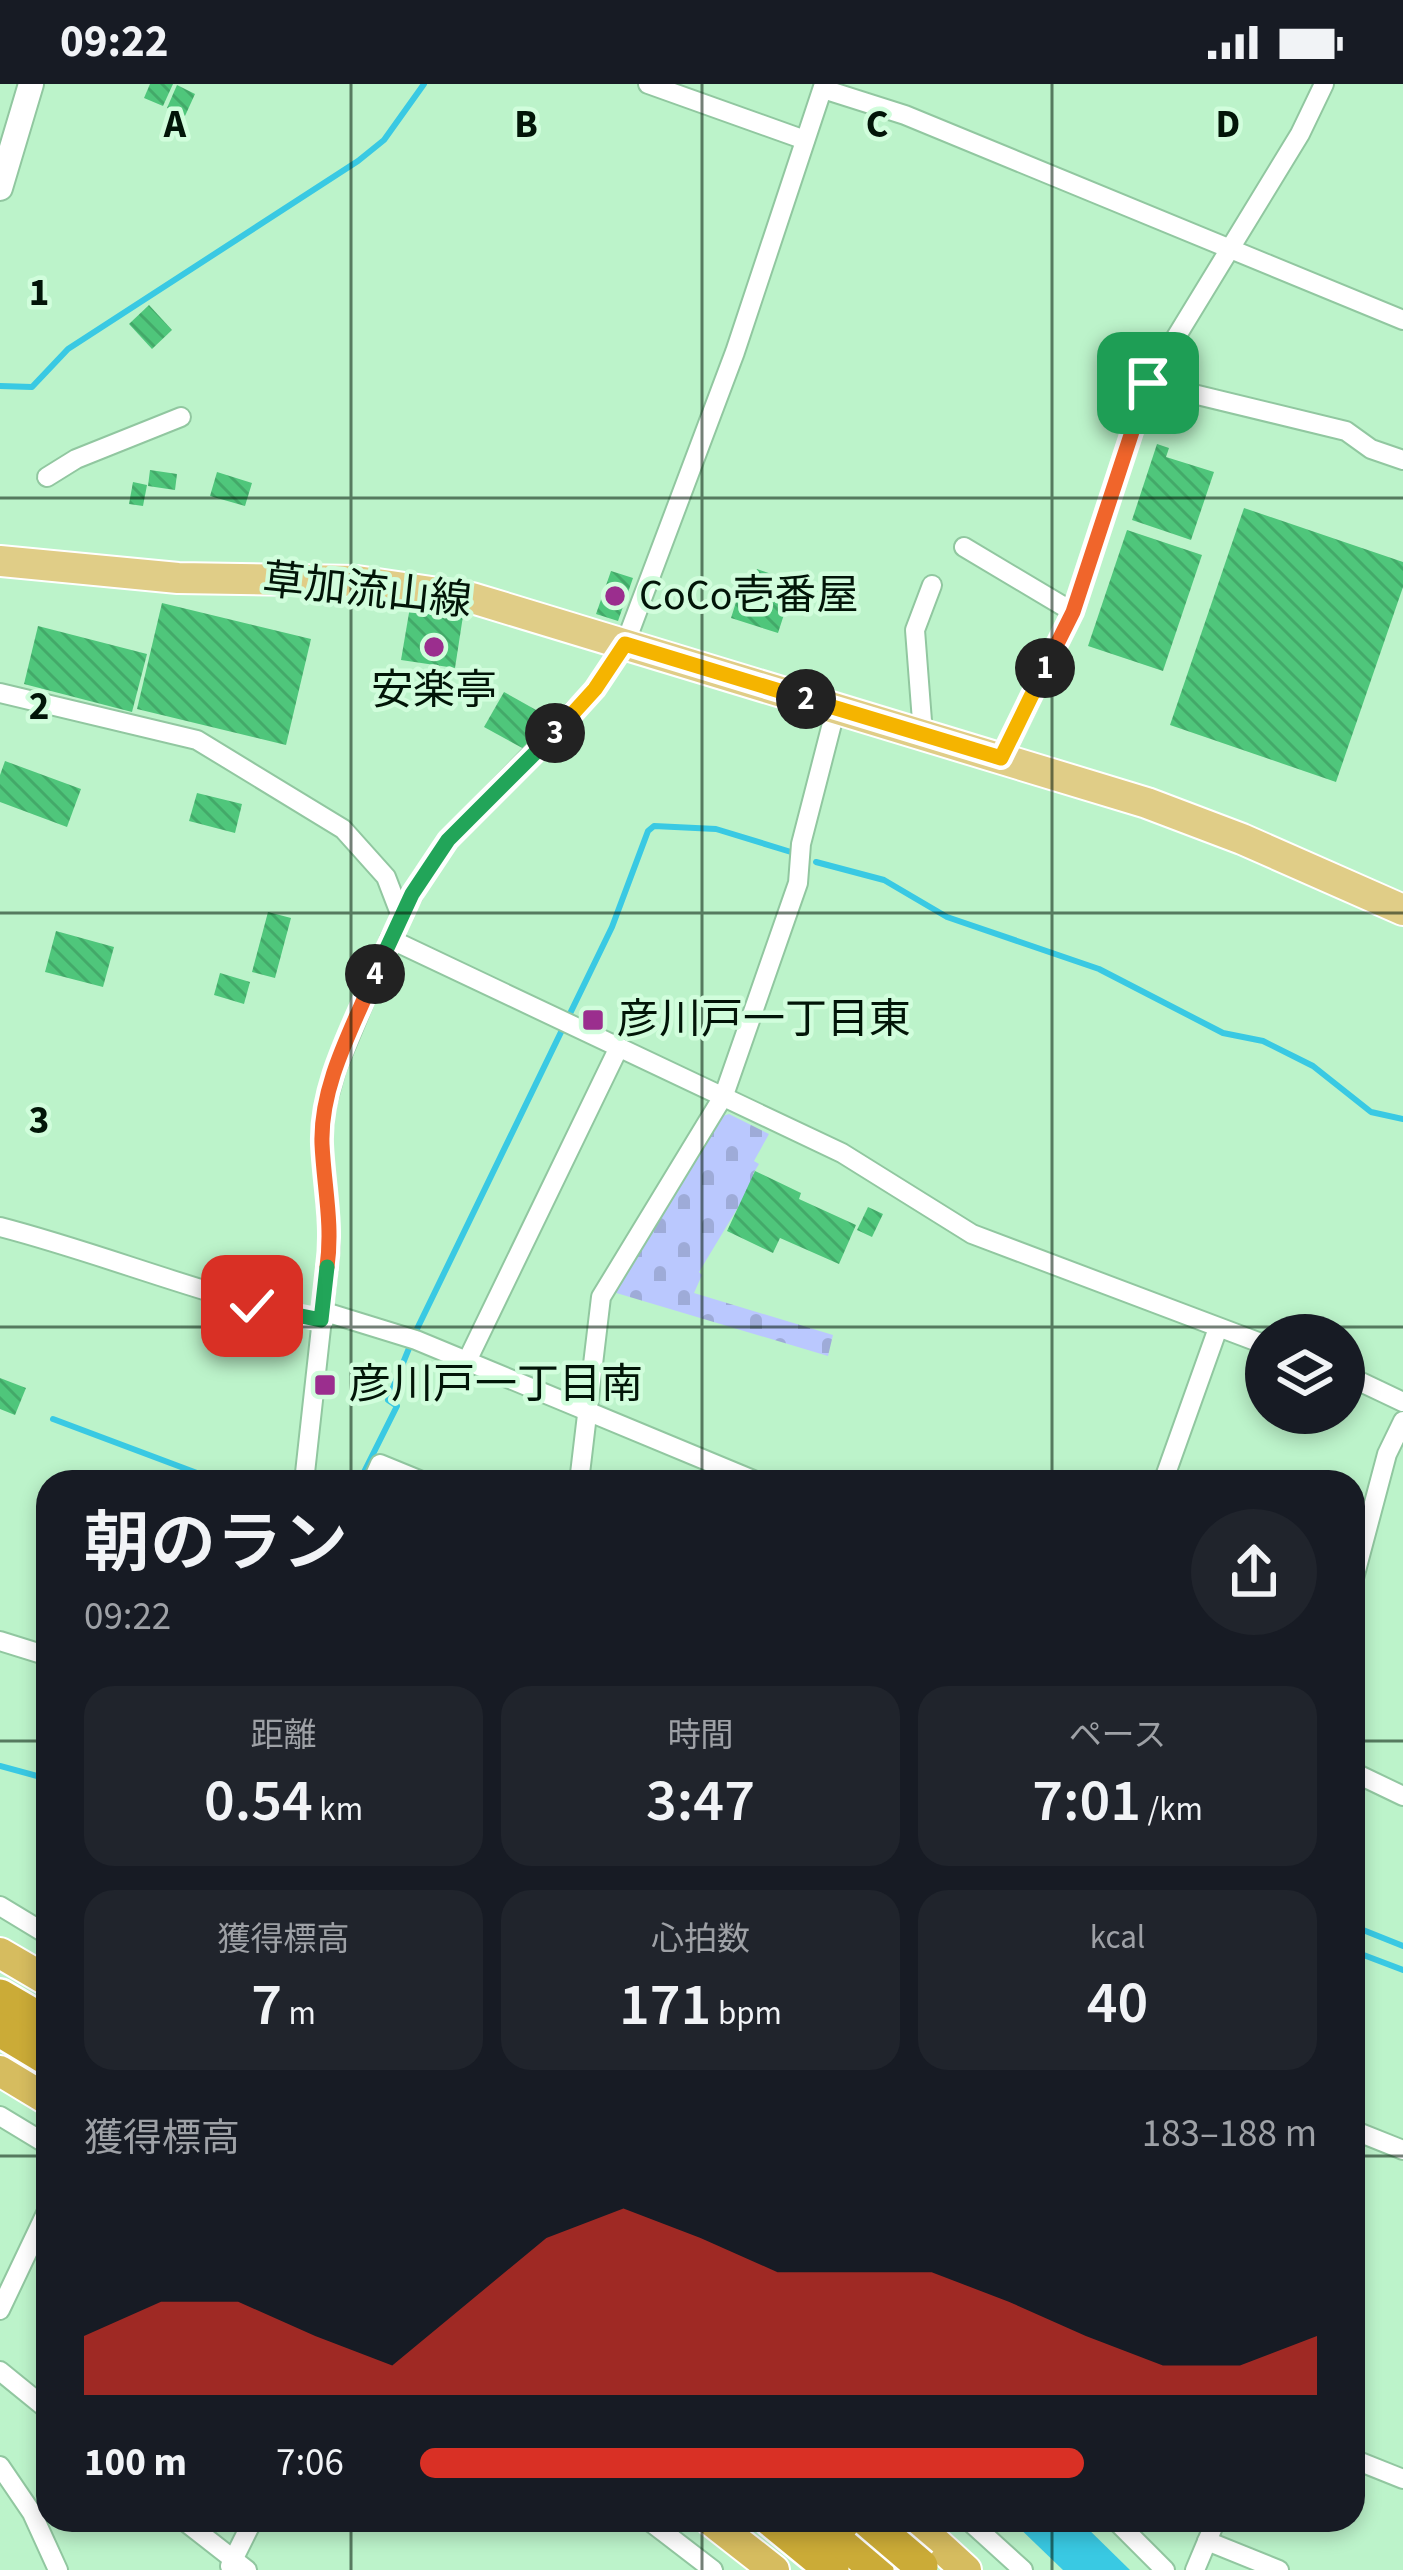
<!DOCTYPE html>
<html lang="ja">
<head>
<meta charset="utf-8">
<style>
  body { margin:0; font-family:"Source Sans 3","Noto Sans JP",sans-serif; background:#20242c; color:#f1f3f6; height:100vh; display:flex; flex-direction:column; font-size:45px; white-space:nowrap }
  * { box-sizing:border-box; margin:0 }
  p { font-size:39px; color:#9ea1a6 }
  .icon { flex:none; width:66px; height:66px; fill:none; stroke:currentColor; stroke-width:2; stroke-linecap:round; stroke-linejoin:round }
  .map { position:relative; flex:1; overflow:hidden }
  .side { position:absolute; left:36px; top:1386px; width:1329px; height:1062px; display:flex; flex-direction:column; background:#171b24; border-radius:36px; box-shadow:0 6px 18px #0003 }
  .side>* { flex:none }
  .buttons { position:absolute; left:1245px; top:1230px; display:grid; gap:24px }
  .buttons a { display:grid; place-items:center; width:120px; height:120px; border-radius:50%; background:#171b24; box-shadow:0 6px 18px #0003; font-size:60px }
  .pin { position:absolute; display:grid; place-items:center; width:102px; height:102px; color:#fff; margin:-51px; border-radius:24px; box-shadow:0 6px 18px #0006 }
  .km { position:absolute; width:60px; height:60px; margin:-30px; border-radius:50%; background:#222; color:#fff; font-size:33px; line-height:60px; text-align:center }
  .round { display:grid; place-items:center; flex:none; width:126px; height:126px; border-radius:63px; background:#20242c }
  .overview { display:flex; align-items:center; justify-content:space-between; height:204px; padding:0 48px }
  h1 { font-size:66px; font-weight:600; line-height:90px }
  .stats { display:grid; grid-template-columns:repeat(3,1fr); gap:18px; height:204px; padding:12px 48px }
  .stats div { display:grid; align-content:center; border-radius:30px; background:#20242c; text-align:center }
  .stats b { font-size:60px; font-weight:600 }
  .stats small { font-size:33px; font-weight:400 }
  .stats p { font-size:33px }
  .chart { height:336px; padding:24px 48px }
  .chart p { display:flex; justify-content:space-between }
  .chart svg { width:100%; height:216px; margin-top:12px; fill:#d93025; opacity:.7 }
  ul { padding:0 48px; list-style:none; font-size:39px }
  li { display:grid; grid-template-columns:192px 144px 1fr; align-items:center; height:90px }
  li i { height:30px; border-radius:15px; background:#d93025 }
  .status { display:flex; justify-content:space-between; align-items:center; height:84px; padding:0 60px; background:#171b24; direction:ltr }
  .status svg { height:33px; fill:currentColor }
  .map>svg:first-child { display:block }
</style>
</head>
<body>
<div class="status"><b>09:22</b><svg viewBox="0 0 49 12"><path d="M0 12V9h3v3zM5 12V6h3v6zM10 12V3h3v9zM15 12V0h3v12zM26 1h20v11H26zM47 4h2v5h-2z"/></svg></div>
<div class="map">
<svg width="1403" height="2486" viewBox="0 0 1403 2486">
  <defs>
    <pattern id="cemetery-stones" width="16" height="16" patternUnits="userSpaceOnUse" patternTransform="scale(3)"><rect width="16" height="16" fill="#bac8fe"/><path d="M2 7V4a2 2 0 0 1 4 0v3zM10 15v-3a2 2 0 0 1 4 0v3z" fill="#9eabd8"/></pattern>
    <pattern id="building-back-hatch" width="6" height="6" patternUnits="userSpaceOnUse" patternTransform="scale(3)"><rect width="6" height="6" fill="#4fc67b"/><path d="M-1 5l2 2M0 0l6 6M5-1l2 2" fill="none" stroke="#43a969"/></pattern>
  </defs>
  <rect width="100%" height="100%" fill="#bcf3ca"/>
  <path fill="url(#cemetery-stones)" d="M729,1030l40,20 -15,27 5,3 -6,10 4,2 -58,96 3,3 -8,18 139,42 -5,21 -215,-64 107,-175z"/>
  <path fill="#39c9e3" d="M1011,2436h68l51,50h-67z"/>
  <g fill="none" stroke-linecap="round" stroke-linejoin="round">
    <g stroke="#39c9e3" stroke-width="6">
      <path d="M0,302l32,1 36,-38 290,-188 26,-21 40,-56"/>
      <path d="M816,778l68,18 63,37 152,52 124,64 40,8 50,25 58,46 32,7"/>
      <path d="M53,1335l168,63"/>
      <path d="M359,1398l38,-76 -9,-6 28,-69 196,-404 36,-96 6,-5 62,3 75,23"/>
      <path d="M0,1682l48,13"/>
      <path d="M1353,1842l50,20"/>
      <path d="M1353,1867l50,19"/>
    </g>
  </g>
  <g fill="url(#building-back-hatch)">
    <path d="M150,0h23l-10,22 -19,-8z"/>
    <path d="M177,1l18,9 -10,22 -18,-8z"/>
    <path d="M149,221l23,25 -20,19 -23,-25z"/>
    <path d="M1157,360l12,4 -3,9 48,15 -23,68 -59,-20z"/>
    <path d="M150,386l27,4 -2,16 -27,-4z"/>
    <path d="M217,388l35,11 -7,23 -35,-10z"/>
    <path d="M133,398l14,3 -4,21 -14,-2z"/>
    <path d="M1244,424l159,54v25l-67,195 -166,-57z"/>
    <path d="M1127,446l75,25 -39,116 -75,-25z"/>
    <path d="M757,485l32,11 -4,11h-9l14,5 -12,37 -47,-15 12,-38 15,5 -5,-4z"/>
    <path d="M611,487l22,7 -15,43 -22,-7z"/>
    <path d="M162,519l149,36 -25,106 -149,-36z"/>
    <path d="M410,523l53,9 -8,52 -54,-8z"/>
    <path d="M38,542l109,28 -15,58 -108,-28z"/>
    <path d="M473,595l16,9 -11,20 -16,-10z"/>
    <path d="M504,608l41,23 -19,35 -42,-23z"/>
    <path d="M5,677l76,28 -14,38 -67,-25v-27z"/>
    <path d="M197,709l45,11 -7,29 -46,-12z"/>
    <path d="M268,828l23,6 -16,60 -23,-6z"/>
    <path d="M56,847l58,16 -11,40 -58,-15z"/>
    <path d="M220,889l30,9 -6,22 -30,-9z"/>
    <path d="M755,1087l46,22 -2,6 57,26 -17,39 -59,-26 -7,15 -46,-22z"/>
    <path d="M868,1123l15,7 -11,23 -15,-7z"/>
    <path d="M0,1294l26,10 -11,27 -15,-6z"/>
  </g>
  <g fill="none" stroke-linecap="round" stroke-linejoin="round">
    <g stroke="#91c7a0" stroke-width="22">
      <g id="minor">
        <path d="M648,0l157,56"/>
        <path d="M823,5l82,26 498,205"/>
        <path d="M1148,299l198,48 25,18 32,11"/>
        <path d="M47,393l29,-18 105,-42"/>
        <path d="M964,463l109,65"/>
        <path d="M0,609l197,47 146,89 43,48 15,39"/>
        <path d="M923,650l-8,-104 17,-45"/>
        <path d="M1002,674l71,-146 75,-229 152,-249 24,-50"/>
        <path d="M390,855l452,214 130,81 294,111"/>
        <path d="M0,1143c108,28 211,72 321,93"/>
        <path d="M322,1227l94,29 342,142"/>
        <path d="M467,1277l152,-314"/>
        <path d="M1344,1290l59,28"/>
        <path d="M304,1398l26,-236 -8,-104 2,-30 12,-43 54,-130 31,-60 27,-39 147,-151 30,-45 110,-292 89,-268"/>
        <path d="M372,1398l8,-18 44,18"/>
        <path d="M579,1398l22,-185 123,-202 74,-212 3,-39 35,-136"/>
        <path d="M1163,1398l55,-154"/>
        <path d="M1353,1498l34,-128 16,-33"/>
        <path d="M0,1557l48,15"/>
        <path d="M1353,1688l50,24"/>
        <path d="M0,1822l48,29"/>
        <path d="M0,2032l48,29"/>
        <path d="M1353,2046l50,20"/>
        <path d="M0,2226l48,-101"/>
        <path d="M0,2287l48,39"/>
        <path d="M1353,2375l50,20"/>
        <path d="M0,2382l32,47 26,57"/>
        <path d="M183,2436l64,50"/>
        <path d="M648,2436l65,50"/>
        <path d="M968,2436l55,50"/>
        <path d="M1115,2436l50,50"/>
        <path d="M1207,2457l72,29"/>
        <path d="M230,2482l23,-46"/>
        <path d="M1195,2486l21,-50"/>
      </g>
    </g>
    <g stroke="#91c7a0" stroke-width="28">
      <path id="tertiary" d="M0,104l31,-104"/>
    </g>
    <g stroke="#fff" stroke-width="34">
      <path id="primary" d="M0,477l178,17 179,3 115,17 675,205 95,36 161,71"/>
    </g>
    <g stroke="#fff" stroke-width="34">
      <g id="trunk">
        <path d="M0,1869l48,28"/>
        <path d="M0,1987l48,29"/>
        <path d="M710,2436l64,50"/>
        <path d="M911,2436l55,50"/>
      </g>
    </g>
    <g stroke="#fff" stroke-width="38">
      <g id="motorway">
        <path d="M0,1912l48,28"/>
        <path d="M0,1946l48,29"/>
        <path d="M771,2436l61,50"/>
        <path d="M817,2436l60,50"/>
      </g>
    </g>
    <use href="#minor" stroke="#fff" stroke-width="18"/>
    <use href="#tertiary" stroke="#fff" stroke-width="24"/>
    <use href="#primary" stroke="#e0cd87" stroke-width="30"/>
    <use href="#trunk" stroke="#d6bc5f" stroke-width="30"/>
    <use href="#motorway" stroke="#cbab37" stroke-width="33"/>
    <g stroke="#fff" stroke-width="38" stroke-linecap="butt">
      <path id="motorway-bridge" d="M867,2436l54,46"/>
    </g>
    <use href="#motorway-bridge" stroke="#cbab37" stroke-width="33"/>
  </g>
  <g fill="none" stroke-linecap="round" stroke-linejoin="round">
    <g stroke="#fff" stroke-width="24">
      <path id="split-1" d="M1045,584l28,-56 75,-229"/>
    </g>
    <g stroke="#fff" stroke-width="24">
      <path id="split-2" d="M806,615l195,59 44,-90"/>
    </g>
    <g stroke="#fff" stroke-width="24">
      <path id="split-3" d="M555,649l40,-44 30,-45 181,55"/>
    </g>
    <g stroke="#fff" stroke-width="24">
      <path id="split-4" d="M375,890l37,-80 36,-54 107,-107"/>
    </g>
    <g stroke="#fff" stroke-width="24">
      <path id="split-5" d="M327,1183c6,-43 -3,-80 -5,-123 -2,-59 31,-117 53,-170"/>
    </g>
    <g stroke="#fff" stroke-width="24">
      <path id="split-6" d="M252,1222l69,14 6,-53"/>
    </g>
    <use href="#split-1" stroke="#f0652b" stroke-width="15"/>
    <use href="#split-2" stroke="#f5b400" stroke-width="15"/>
    <use href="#split-3" stroke="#f5b400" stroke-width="15"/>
    <use href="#split-4" stroke="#22a559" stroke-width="15"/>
    <use href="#split-5" stroke="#f0652b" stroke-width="15"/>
    <use href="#split-6" stroke="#22a559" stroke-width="15"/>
  </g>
  <path fill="none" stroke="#021508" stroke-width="3" stroke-opacity="0.55" d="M351,0v1398M702,0v1398M1052,0v1398M0,414h1403M0,829h1403M0,1243h1403M0,1657h48M1353,1657h50M0,2072h48M1353,2072h50M351,2436v50M702,2436v50M1052,2436v50"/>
  <g fill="#9b2e8e" stroke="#d1fddc" stroke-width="4.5">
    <circle cx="615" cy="512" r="12"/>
    <circle cx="434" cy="563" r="12"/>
    <rect x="581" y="924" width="24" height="24" rx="6"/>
    <rect x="313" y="1289" width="24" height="24" rx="6"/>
  </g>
  <g text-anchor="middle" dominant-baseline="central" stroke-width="9" stroke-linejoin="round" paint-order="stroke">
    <g font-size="42" fill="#021508" stroke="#d1fddc">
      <text transform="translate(367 507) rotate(6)">草加流山線</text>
    </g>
    <g font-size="42" fill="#021508" stroke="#d1fddc" text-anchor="start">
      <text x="639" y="512">CoCo壱番屋</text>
      <text x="434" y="607" text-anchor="middle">安楽亭</text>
      <text x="617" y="936">彦川戸一丁目東</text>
      <text x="349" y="1301">彦川戸一丁目南</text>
    </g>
  </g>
  <g font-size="39" text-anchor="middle" font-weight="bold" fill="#021508" stroke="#d1fddc" stroke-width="9" stroke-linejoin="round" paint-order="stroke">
    <text x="175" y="53">A</text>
    <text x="526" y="53">B</text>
    <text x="877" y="53">C</text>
    <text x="1228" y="53">D</text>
    <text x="39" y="221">1</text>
    <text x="39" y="635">2</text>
    <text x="39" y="1049">3</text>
  </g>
</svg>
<div class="buttons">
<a><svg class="icon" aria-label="layers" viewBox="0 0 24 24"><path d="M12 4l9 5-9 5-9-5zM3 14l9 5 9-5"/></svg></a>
</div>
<div class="pin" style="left:1148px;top:299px;background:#1e9e55"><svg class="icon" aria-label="arrive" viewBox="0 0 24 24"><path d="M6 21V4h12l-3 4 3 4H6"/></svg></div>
<div class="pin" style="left:252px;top:1222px;background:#d93025"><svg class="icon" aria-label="check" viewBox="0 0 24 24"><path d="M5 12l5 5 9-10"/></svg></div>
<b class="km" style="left:1045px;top:584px">1</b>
<b class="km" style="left:806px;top:615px">2</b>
<b class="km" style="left:555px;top:649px">3</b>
<b class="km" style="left:375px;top:890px">4</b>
<section class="side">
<div class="overview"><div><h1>朝のラン</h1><p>09:22</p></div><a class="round"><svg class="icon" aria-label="share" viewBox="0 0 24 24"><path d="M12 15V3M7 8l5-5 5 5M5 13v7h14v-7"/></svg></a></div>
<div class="stats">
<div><p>距離</p><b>0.54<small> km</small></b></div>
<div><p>時間</p><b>3:47</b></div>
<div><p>ペース</p><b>7:01<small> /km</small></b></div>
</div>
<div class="stats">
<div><p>獲得標高</p><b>7<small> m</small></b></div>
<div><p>心拍数</p><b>171<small> bpm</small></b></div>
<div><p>kcal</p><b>40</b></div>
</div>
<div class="chart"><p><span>獲得標高</span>183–188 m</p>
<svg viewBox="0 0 160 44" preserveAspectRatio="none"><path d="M0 44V32L10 25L20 25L30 32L40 38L50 25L60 12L70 6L80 12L90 19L100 19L110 19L120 25L130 32L140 38L150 38L160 32V44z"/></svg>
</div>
<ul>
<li><b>100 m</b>7:06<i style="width:74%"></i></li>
</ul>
</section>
</div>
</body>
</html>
